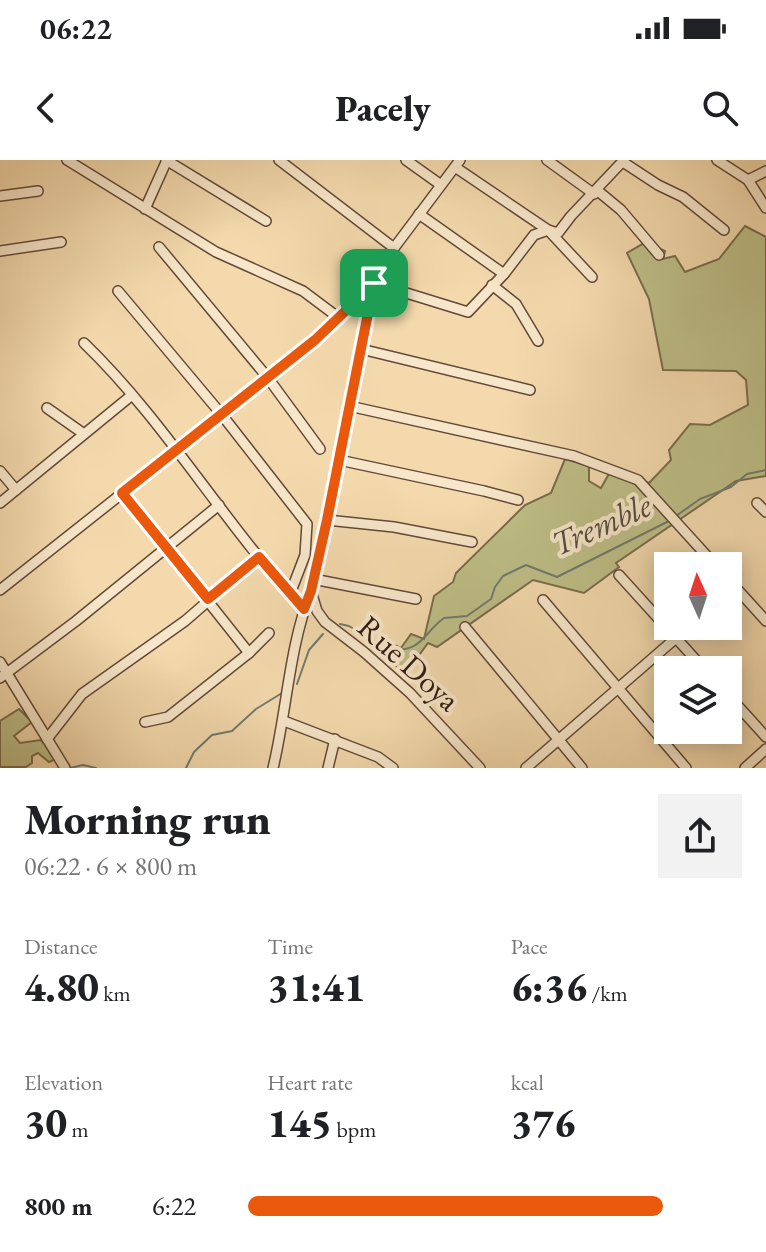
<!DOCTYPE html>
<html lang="en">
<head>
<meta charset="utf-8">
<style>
  body { margin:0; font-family:"EB Garamond",serif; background:#f2f2f2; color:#202124; height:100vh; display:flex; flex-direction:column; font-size:30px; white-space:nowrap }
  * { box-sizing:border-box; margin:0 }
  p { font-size:26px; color:#757577 }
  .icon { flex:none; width:44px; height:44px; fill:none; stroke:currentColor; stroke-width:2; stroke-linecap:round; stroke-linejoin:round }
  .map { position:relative; height:608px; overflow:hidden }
  .drawer { display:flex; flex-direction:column; background:#fff; flex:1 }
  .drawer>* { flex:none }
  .needle { width:52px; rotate:357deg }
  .tools { position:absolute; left:654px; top:392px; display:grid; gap:16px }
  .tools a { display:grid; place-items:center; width:88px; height:88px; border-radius:0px; background:#fff; box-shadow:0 4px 20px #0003; font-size:40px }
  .pin { position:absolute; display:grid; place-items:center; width:68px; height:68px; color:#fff; margin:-34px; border-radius:16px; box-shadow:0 4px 12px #0006 }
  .round { display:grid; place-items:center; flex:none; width:84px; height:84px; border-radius:0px; background:#f2f2f2 }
  .overview { display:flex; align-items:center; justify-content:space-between; height:136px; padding:0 24px }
  h1 { font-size:44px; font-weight:800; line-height:60px }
  .metrics { display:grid; grid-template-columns:repeat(3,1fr); gap:12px; height:136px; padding:8px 24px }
  .metrics div { display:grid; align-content:center }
  .metrics b { font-size:40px; font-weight:800 }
  .metrics small { font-size:22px; font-weight:400 }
  .metrics p { font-size:22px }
  ul { padding:0 24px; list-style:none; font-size:26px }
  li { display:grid; grid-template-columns:128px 96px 1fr; align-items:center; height:60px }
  li i { height:20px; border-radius:10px; background:#ea580c }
  .status { display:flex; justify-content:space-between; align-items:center; height:56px; padding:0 40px; background:#fff; direction:ltr }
  .status svg { height:22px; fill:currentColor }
  header { display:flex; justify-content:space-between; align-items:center; height:104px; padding:0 24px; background:#fff; font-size:36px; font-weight:800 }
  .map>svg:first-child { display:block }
</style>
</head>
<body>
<div class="status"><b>06:22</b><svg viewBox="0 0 49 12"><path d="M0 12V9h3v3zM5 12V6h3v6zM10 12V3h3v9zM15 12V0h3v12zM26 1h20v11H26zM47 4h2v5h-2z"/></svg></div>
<header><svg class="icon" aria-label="back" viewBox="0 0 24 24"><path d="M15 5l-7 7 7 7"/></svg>Pacely<svg class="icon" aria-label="search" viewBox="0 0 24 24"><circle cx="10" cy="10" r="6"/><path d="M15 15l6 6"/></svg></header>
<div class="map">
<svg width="766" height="608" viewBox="0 0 766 608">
  <rect width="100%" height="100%" fill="#f3d9ac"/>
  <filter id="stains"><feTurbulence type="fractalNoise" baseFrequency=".0025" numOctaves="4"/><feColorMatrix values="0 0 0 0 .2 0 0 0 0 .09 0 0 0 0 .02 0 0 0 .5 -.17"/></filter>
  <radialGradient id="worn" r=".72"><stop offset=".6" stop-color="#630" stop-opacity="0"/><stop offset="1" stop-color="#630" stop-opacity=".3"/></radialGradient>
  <g fill="#bebe87" stroke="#786c4d" stroke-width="2">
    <path d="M745,66l21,11v239l-30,5 -120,82 3,4 -35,26 -51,-13 -96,67 -9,-4 -11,15 -16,12 -30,-24 9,-8 21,10 10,-14 13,5 10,-43 19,-14 3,-9 69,-68 26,-12 14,-34 24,7v15l12,7 10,-18 38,13 22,-23 -2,-10 21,-26 20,1 38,-20 -2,-25 -10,-9 -73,-1 -14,-71 -22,-46 19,-11 19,9 -2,8 12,-3 10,16 34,-13z"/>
    <path d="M19,549l13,13 -18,14 6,7 21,-3 15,19 -7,3 -11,-9 -6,3v7l-6,4h-26v-46z"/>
  </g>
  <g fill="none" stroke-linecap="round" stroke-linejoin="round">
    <g stroke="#717a70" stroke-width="2">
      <path d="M676,356l24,-17 31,-12 16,-13 19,-4"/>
      <path d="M340,464l9,2 41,24c34,1 32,-16 54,-32l23,-2 24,-17 4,-12 8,-11 23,-11 31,12 114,-57"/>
      <path d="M297,524l12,-34 14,-16"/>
      <path d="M70,608l13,-3 13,3"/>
      <path d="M186,608l8,-16 18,-17 20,-4 24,-22 26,-16"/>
    </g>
    <g stroke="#624a39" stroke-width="12">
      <g id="street">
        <path d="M67,0l149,92 87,39 36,27"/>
        <path d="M166,0l100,61"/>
        <path d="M279,0l115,88"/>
        <path d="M406,0l35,25"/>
        <path d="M547,0l47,34"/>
        <path d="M717,0l31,20 18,28"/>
        <path d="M623,2l35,23 25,12 41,33"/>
        <path d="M455,7l93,63 44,47"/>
        <path d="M748,20l18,-9"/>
        <path d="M598,31l23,19 38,45"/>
        <path d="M0,36l38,-5"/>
        <path d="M145,49l22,-49"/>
        <path d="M419,54l85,60"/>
        <path d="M159,87l109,131 52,71"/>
        <path d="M0,91l61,-9"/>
        <path d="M374,123l94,29 36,-38 30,-39 14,-5 10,3 13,-17 53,-56"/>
        <path d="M492,125l24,19 22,37"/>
        <path d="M118,131l104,124 85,109 -2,31 -15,39"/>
        <path d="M84,183c83,80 141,183 220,266"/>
        <path d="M361,189l169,41"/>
        <path d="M349,246l225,50 64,24 78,86"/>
        <path d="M47,248l37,26"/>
        <path d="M339,300l145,31 34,9"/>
        <path d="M0,311l16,19"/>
        <path d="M122,333l127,160"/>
        <path d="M0,343l132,-108"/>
        <path d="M757,343l9,9"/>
        <path d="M327,360l67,7 78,15"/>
        <path d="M619,415l86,95"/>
        <path d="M313,419l103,20"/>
        <path d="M728,419l38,42"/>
        <path d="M0,430l268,-212 71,-60 36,-40 19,-30 66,-88"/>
        <path d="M311,431l6,20 8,11 39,30 46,41 70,75"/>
        <path d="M543,440l143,168"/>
        <path d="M465,467l117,141"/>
        <path d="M0,502l65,106"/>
        <path d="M0,518l76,-57 143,-116"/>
        <path d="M728,535l38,42"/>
        <path d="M284,561l94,36 15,11"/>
        <path d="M145,562l23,-5 81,-64 20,-20"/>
        <path d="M47,579l35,-45 103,-73 74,-64"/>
        <path d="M273,608c14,-58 16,-121 38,-177l63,-310"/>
        <path d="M328,608l7,-29"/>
        <path d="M526,608l150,-130"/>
        <path d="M745,608l21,-19"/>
      </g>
    </g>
    <use href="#street" stroke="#f7e6c9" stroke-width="9"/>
  </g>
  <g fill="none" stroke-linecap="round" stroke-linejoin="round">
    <g stroke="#fff" stroke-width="16">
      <path id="route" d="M375,118l-48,242 -16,71 -7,18 -45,-52 -51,42 -86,-106 193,-153 43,-41z"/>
    </g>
    <use href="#route" stroke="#ea580c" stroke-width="10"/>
  </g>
  <g text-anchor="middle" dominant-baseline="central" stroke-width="8" stroke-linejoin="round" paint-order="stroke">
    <g font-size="32" fill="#311b13" stroke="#f7e6c9">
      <text transform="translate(409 503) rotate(42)">Rue Doya</text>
    </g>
    <g font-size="34" font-style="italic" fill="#514b42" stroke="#f7e6c9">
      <text transform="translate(601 364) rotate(-24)">Tremble</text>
    </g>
  </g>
  <rect width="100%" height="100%" filter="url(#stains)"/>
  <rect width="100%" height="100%" fill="url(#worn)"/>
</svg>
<div class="tools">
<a><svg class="needle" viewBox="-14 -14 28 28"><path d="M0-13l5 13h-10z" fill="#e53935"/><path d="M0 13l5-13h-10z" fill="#757577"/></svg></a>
<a><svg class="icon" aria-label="layers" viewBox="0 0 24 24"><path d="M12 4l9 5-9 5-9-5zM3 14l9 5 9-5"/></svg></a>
</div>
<div class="pin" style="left:374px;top:123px;background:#1e9e55"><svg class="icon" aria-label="arrive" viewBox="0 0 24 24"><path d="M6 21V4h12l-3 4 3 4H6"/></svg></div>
</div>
<section class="drawer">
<div class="overview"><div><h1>Morning run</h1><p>06:22 · 6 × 800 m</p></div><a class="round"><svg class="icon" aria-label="share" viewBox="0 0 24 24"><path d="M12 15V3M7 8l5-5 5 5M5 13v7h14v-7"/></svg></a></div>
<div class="metrics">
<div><p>Distance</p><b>4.80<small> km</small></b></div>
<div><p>Time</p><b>31:41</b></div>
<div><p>Pace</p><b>6:36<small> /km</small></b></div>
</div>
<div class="metrics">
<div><p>Elevation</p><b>30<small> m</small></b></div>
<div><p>Heart rate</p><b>145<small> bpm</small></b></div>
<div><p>kcal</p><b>376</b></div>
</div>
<ul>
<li><b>800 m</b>6:22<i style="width:84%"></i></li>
</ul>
</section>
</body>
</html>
